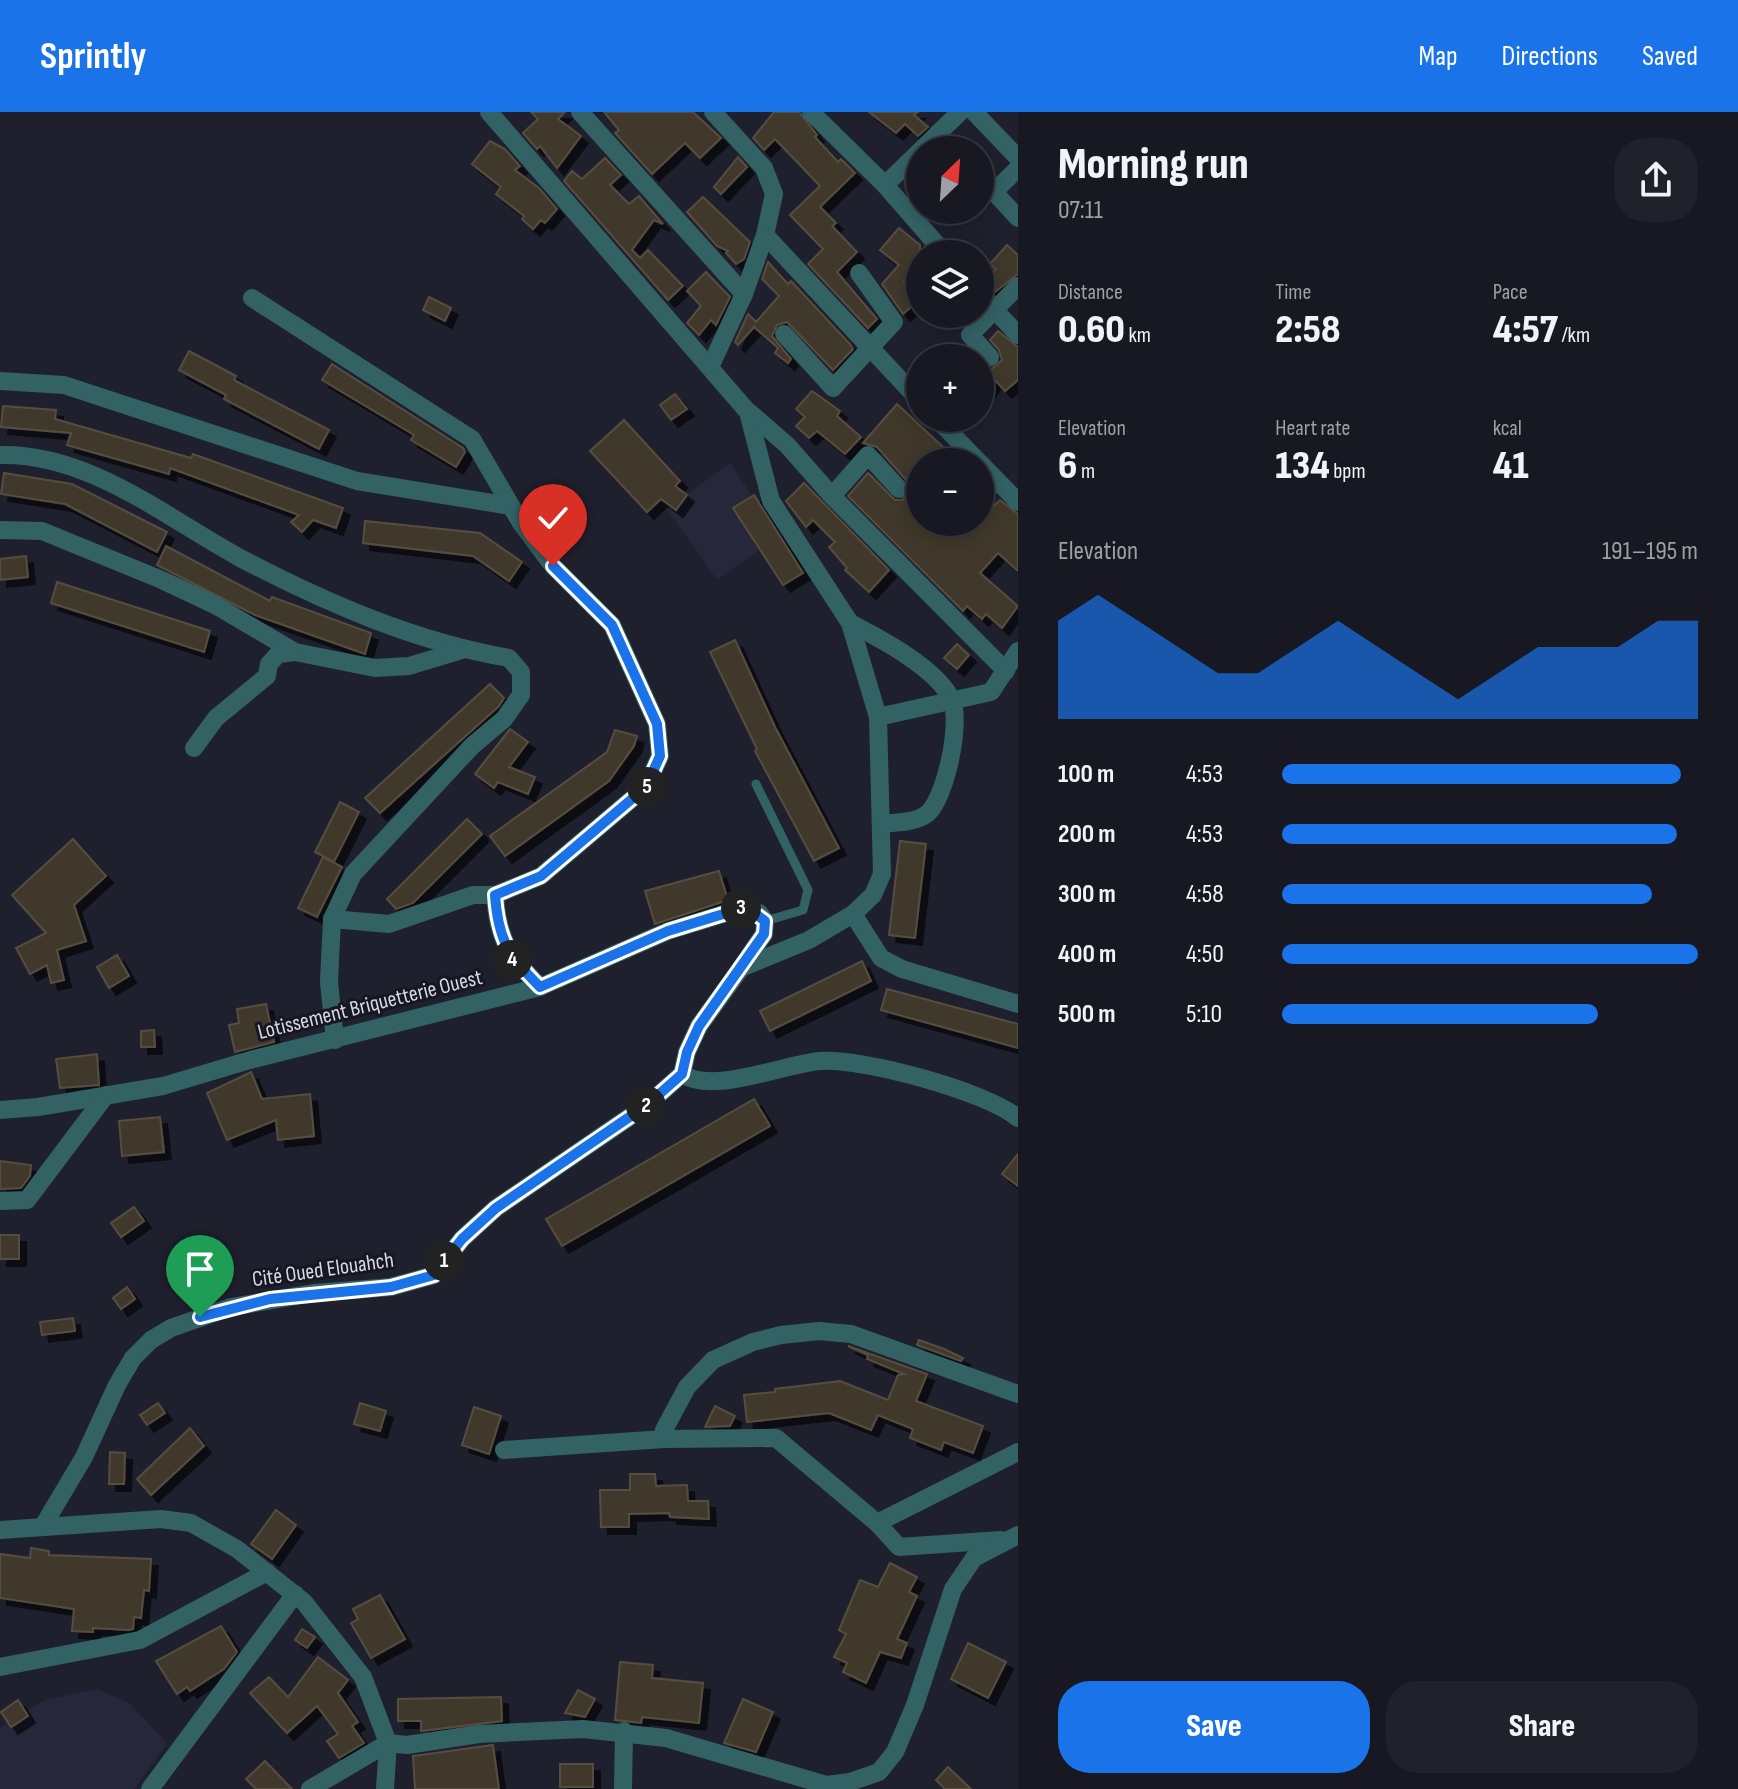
<!DOCTYPE html>
<html lang="en">
<head>
<meta charset="utf-8">
<style>
  body { margin:0; font-family:"Sofia Sans Condensed",sans-serif; background:#20212a; color:#f1f3f6; height:100vh; display:flex; flex-direction:column; font-size:30px; white-space:nowrap }
  * { box-sizing:border-box; margin:0 }
  p { font-size:26px; color:#9ea0a5 }
  .icon { flex:none; width:44px; height:44px; fill:none; stroke:currentColor; stroke-width:2; stroke-linecap:round; stroke-linejoin:round }
  .map { position:relative; flex:1; overflow:hidden }
  .side { display:flex; flex-direction:column; background:#171822; width:720px }
  .side>* { flex:none }
  .needle { width:52px; rotate:25deg }
  .buttons { position:absolute; left:906px; top:24px; display:grid; gap:16px }
  .buttons a { display:grid; place-items:center; width:88px; height:88px; border-radius:50%; background:#171822; box-shadow:0 4px 20px #0003,0 0 0 2px #363740; font-size:40px }
  .pin { position:absolute; display:grid; place-items:center; width:68px; height:68px; color:#fff; margin:-82px -34px; border-radius:50% 50% 50% 0; rotate:-45deg; box-shadow:0 0 8px #0007 }
  .pin .icon { rotate:45deg }
  .km { position:absolute; width:40px; height:40px; margin:-20px; border-radius:50%; background:#222; color:#fff; font-size:22px; line-height:40px; text-align:center }
  .round { display:grid; place-items:center; flex:none; width:84px; height:84px; border-radius:32px; background:#20212a }
  .headline { display:flex; align-items:center; justify-content:space-between; height:136px; padding:0 40px }
  h1 { font-size:44px; font-weight:800; line-height:60px }
  .stats { display:grid; grid-template-columns:repeat(3,1fr); gap:12px; height:136px; padding:8px 40px }
  .stats div { display:grid; align-content:center }
  .stats b { font-size:40px; font-weight:800 }
  .stats small { font-size:22px; font-weight:400 }
  .stats p { font-size:22px }
  .chart { height:224px; padding:16px 40px }
  .chart p { display:flex; justify-content:space-between }
  .chart svg { width:100%; height:144px; margin-top:8px; fill:#1a73e8; opacity:.7 }
  .button { display:flex; gap:16px; margin-top:auto; padding:16px 40px }
  .button a { flex:1; height:92px; border-radius:32px; background:#1a73e8; color:#fff; font-size:32px; font-weight:800; line-height:92px; text-align:center }
  .button a+a { background:#20212a; color:#f1f3f6 }
  ul { padding:0 40px; list-style:none; font-size:26px }
  li { display:grid; grid-template-columns:128px 96px 1fr; align-items:center; height:60px }
  li i { height:20px; border-radius:10px; background:#1a73e8 }
  header { display:flex; align-items:center; gap:48px; box-sizing:border-box; height:112px; padding:0 40px; background:#1a73e8; color:#fff }
  header strong { font-size:38px }
  nav { display:flex; gap:44px; margin-inline-start:auto; font-size:28px }
  main { display:flex; flex:1; min-height:0 }
  .map>svg:first-child { display:block }
</style>
</head>
<body>
<header>
<strong>Sprintly</strong>
<nav><a>Map</a><a>Directions</a><a>Saved</a></nav>
</header>
<main>
<div class="map">
<svg width="1018" height="1677" viewBox="0 0 1018 1677">
  <defs>
    <filter id="shadow"><feDropShadow dx="7" dy="7" stdDeviation="0" flood-color="#0009"/></filter>
  </defs>
  <rect width="100%" height="100%" fill="#1f202d"/>
  <g fill="#26273a">
    <path d="M730,351l49,73 -62,44 -50,-71z"/>
    <path d="M97,1577l32,14 38,40 -33,46h-134v-61l45,-28z"/>
  </g>
  <g fill="#41382b" stroke="#564d40" stroke-width="2" filter="url(#shadow)">
    <path d="M531,0h34l-7,7 23,17 -24,32 -17,-22 -3,3 -14,-16 15,-14z"/>
    <path d="M604,0h89l28,26 -21,20 -15,-15 -33,31 -37,-41 4,-3z"/>
    <path d="M774,0h25l18,23 -2,2 23,25 3,-3 14,14 -35,34 16,16 -4,3 25,26 -20,20 40,47 -9,9 -60,-64 15,-15 -33,-34 30,-29 -45,-47 -11,11 -11,-12z"/>
    <path d="M869,0h49l-4,3 14,12 -10,9 -13,-12 -9,9z"/>
    <path d="M490,29l15,8 15,17 -5,4 24,18 18,21 -12,14 -4,-3 -8,9 -11,-10 2,-3 -28,-22 5,-7 -29,-23z"/>
    <path d="M738,45l9,10 -26,27 -7,-7z"/>
    <path d="M605,46l16,17 -11,10 19,19 10,-8 24,28 -9,-4 -22,30 8,8 8,-8 35,36 -15,14 -104,-119 8,-10 10,8z"/>
    <path d="M703,85l47,45 -6,17 -8,5 -10,-11 2,-2 -11,-5 -30,-34z"/>
    <path d="M899,116l21,17v18l-16,19 16,17 -17,15 -21,-30 17,-19 -19,-15z"/>
    <path d="M1007,133l11,10v19l-23,18 -11,-9 12,-14 -6,-5z"/>
    <path d="M768,150l20,22 3,-3 59,63 3,5 -20,21 -46,-48 -10,3 -5,11 19,23 -3,4 -13,-10 3,-5 -24,-21 -16,18 -3,-3 13,-28 8,8 23,-26 -17,-17z"/>
    <path d="M706,160l24,25 -14,28 -5,-5 -12,15 -12,-12 14,-17 -14,-15z"/>
    <path d="M429,185l22,11 -6,13 -22,-11z"/>
    <path d="M998,219l20,16v33l-13,11 -10,-11 -15,22v-23l22,-19 -3,-10 -9,-10z"/>
    <path d="M189,239l47,25 -2,4 95,50 -10,19 -95,-50 2,-4 -47,-25z"/>
    <path d="M332,252l131,84 2,4 -9,15 -45,-27 3,-5 -92,-55z"/>
    <path d="M812,279l28,20 -3,5 24,21 -16,17 -28,-23 -8,7 -13,-12 9,-9 -9,-8z"/>
    <path d="M675,282l12,15 -16,11 -11,-15z"/>
    <path d="M897,292l62,58h-39v60h22l20,13 38,-35 18,14v57l-20,-18 -18,20 38,33 -16,22 -16,-14 -4,5 -15,-13 -4,5 -115,-115 20,-23 27,27h7l8,-7 -2,-11 -31,-35 -14,-4z"/>
    <path d="M3,294l53,4 -1,9 136,39 2,-4 150,54 -7,20 -23,-8 -11,12 -11,-10 8,-7 -129,-47 -1,6 -102,-29 4,-12 -70,-6z"/>
    <path d="M624,308l56,61 -5,5 12,9 -11,15 -15,-11 -14,13 -57,-61z"/>
    <path d="M4,361l68,11 95,48 -10,20 -92,-48 -64,-10z"/>
    <path d="M804,371l85,87 -20,22 -24,-22 2,-2 -18,-21 6,-5 -22,-22 -7,7 -20,-26z"/>
    <path d="M754,383l49,78 -20,12 -50,-77z"/>
    <path d="M365,409l115,12 42,29 -13,19 -36,-25 -110,-13z"/>
    <path d="M166,434l104,55 2,-4 99,36 -6,21 -110,-39 -98,-50z"/>
    <path d="M26,444l2,21 -28,3v-21z"/>
    <path d="M57,470l153,49 -6,21 -153,-49z"/>
    <path d="M735,528l40,87 64,121 -25,13 -59,-110 2,-2 -47,-97z"/>
    <path d="M957,532l12,11 -12,14 -13,-11z"/>
    <path d="M490,572l14,14 -5,8 -119,107 -15,-15z"/>
    <path d="M510,617l18,13 -19,25 26,10 -7,17 -30,-12 -4,6 -19,-14z"/>
    <path d="M615,618l22,6 -3,10 -25,35 -104,75 -15,-20 117,-84z"/>
    <path d="M340,690l19,10 -25,50 -19,-10z"/>
    <path d="M467,707l15,15 -69,69 -17,6 -9,-10z"/>
    <path d="M73,727l33,37 -32,29 12,36 -29,9 7,30 -13,3 -4,-18 -17,9 -14,-26 30,-15 -34,-38z"/>
    <path d="M900,729l26,3 -11,94 -26,-3z"/>
    <path d="M323,745l19,10 -25,50 -19,-9z"/>
    <path d="M719,759l9,29 -73,24 -10,-33z"/>
    <path d="M117,843l12,21 -20,12 -12,-21z"/>
    <path d="M862,849l9,20 -101,50 -10,-20z"/>
    <path d="M887,877l131,35v24l-137,-38z"/>
    <path d="M266,892l8,38 -39,10 -6,-27 10,-2 -2,-14z"/>
    <path d="M154,918l1,17h-14v-16z"/>
    <path d="M97,942l2,31 -39,3 -4,-29z"/>
    <path d="M251,960l11,27 48,-5 4,42 -36,4 -2,-20 -49,20 -20,-47z"/>
    <path d="M754,987l16,27 -208,120 -16,-27z"/>
    <path d="M160,1005l4,35 -42,4 -3,-35z"/>
    <path d="M1018,1042v32l-16,-12z"/>
    <path d="M0,1049l31,4 -1,11 -9,12 -21,1z"/>
    <path d="M134,1095l10,14 -23,16 -10,-14z"/>
    <rect x="0" y="1123" width="19" height="24"/>
    <path d="M127,1175l8,12 -14,10 -8,-11z"/>
    <path d="M73,1206l2,13 -33,4 -2,-13z"/>
    <path d="M919,1228l25,9 19,9 -2,3 -44,-16z"/>
    <path d="M848,1234l79,28 -11,27 67,25 -10,27 -29,-11 -3,8 -31,-12 3,-9 -35,-14 -7,15 -42,-17 -82,9 -3,-27 31,-3v-3l65,-8 48,19 10,-25 6,-1 -37,-15 1,-4z"/>
    <path d="M158,1291l7,10 -18,12 -7,-10z"/>
    <path d="M360,1291l26,8 -6,20 -26,-7z"/>
    <path d="M715,1294l20,10 -5,10 -25,1z"/>
    <path d="M474,1295l27,9 -12,38 -27,-9z"/>
    <path d="M190,1316l14,18 -53,49 -14,-16z"/>
    <path d="M110,1340l15,1 -1,31h-15z"/>
    <path d="M630,1362h25l1,12 31,-1 1,16h20l1,18 -39,-2 -1,-4 -40,1v13h-28l-1,-37h30z"/>
    <path d="M276,1398l20,15 -24,34 -21,-15z"/>
    <path d="M31,1436l18,3v4l102,4 -2,32 -5,-1 -3,28 -7,-1 -1,12 -4,1 -36,-2v4l-21,-1 2,-22 -74,-11v-44l30,4z"/>
    <path d="M890,1451l27,14 -8,15 8,4 -20,43 10,4 -6,15 -21,-6 -14,31 -23,-11 4,-9 -13,-6 12,-23 -7,-4 21,-50 18,7z"/>
    <path d="M380,1483l25,44 -34,19 -20,-35 7,-4 -5,-10z"/>
    <path d="M221,1514l16,26 -13,17 -34,22 -3,-4 -10,7 -21,-33z"/>
    <path d="M302,1517l13,8 -8,11 -12,-8z"/>
    <path d="M968,1531l38,19 -18,36 -37,-19z"/>
    <path d="M318,1545l30,23 -10,13 20,29 -6,4 12,17 -25,15 -12,-17 11,-7 -21,-28 -30,27 -37,-40 19,-16 19,20z"/>
    <path d="M620,1550l33,3 -1,13 51,5 -4,40 -57,-6 -1,6 -26,-3z"/>
    <path d="M578,1578l17,9 -10,18 -20,-4z"/>
    <path d="M501,1585l1,24 -81,10v-10h-23v-22z"/>
    <path d="M743,1587l30,13 -17,40 -32,-9z"/>
    <path d="M18,1588l10,16 -17,11 -10,-15z"/>
    <path d="M493,1633l6,44h-84l-2,-33z"/>
    <path d="M265,1649l27,28h-36l-10,-10z"/>
    <rect x="560" y="1652" width="33" height="23"/>
    <path d="M948,1655l23,22h-26l-9,-9z"/>
  </g>
  <g fill="none" stroke-linecap="round" stroke-linejoin="round">
    <path stroke="#336265" stroke-width="9" d="M756,672l52,106 -5,20 -38,11"/>
    <g stroke="#336265" stroke-width="18">
      <path d="M489,0l259,300 23,89 79,122 28,94 4,157 -9,21 -20,19 -44,26 -68,28 -42,58 -12,26 -5,22c31,21 102,-10 138,-13 43,-3 165,30 198,57"/>
      <path d="M580,0l164,182"/>
      <path d="M713,0l51,56 10,26 -9,41 155,166"/>
      <path d="M811,0l74,73 60,69"/>
      <path d="M974,0l44,46"/>
      <path d="M921,38l39,-38"/>
      <path d="M885,73l35,-34"/>
      <path d="M1018,106l-24,-26 24,-24"/>
      <path d="M980,182l38,41"/>
      <path d="M252,186l220,141 49,84 32,43 59,59 45,99 3,32 -14,31 -105,89 -46,19c3,45 14,61 45,92"/>
      <path d="M784,222l49,54 61,-66 -35,-49"/>
      <path d="M990,245l-20,-22 48,-49"/>
      <path d="M710,255l34,-73 21,-59"/>
      <path d="M0,269l64,4 293,96 154,25"/>
      <path d="M749,300l38,33 45,51 174,175"/>
      <path d="M936,306l43,44"/>
      <path d="M0,343c90,-2 166,63 242,104 84,44 174,83 267,99l12,14v23l-17,24 -32,27 -119,128 -21,45 -3,63 6,58"/>
      <path d="M980,351l38,39"/>
      <path d="M832,384l36,-41 31,34"/>
      <path d="M0,418l42,1 120,49 53,25 80,47 80,16 34,-2 53,-16"/>
      <path d="M850,511c29,15 89,46 102,78 9,23 -6,95 -24,112 -11,10 -33,9 -47,11"/>
      <path d="M878,605l113,-25 27,-41"/>
      <path d="M194,636l22,-30 51,-42 2,-12 9,-10 17,-2"/>
      <path d="M853,802l28,44 21,11 116,35"/>
      <path d="M332,807l57,5 84,-29h22"/>
      <path d="M0,998l38,-3 125,-21 87,-26 290,-73 128,-56 78,-24 13,6 6,8 -1,13 -22,32"/>
      <path d="M0,1089l27,-1 79,-105"/>
      <path d="M504,1338l160,-11"/>
      <path d="M877,1411l141,-71"/>
      <path d="M43,1414l41,-69 33,-72 16,-27 18,-18 20,-12 60,-21 83,-14 77,-6 43,-12 28,-36 34,-31 151,-103 35,-31"/>
      <path d="M0,1418l161,-11 30,4 46,26 67,53 59,75 25,66 -3,46"/>
      <path d="M1001,1428l-102,7 -22,-24 -101,-85 -112,1v-9l23,-43 26,-27 40,-18 28,-7 38,-4 32,3 167,60"/>
      <path d="M0,1555l140,-27 127,-68"/>
      <path d="M150,1677l145,-195"/>
      <path d="M310,1677l78,-46 19,2 72,-11 104,-5 83,9 160,47 24,-3 29,-10 16,-20 20,-47 38,-116 21,-31 44,-23"/>
      <path d="M623,1677l1,-58"/>
    </g>
  </g>
  <g fill="none" stroke-linecap="round" stroke-linejoin="round">
    <g stroke="#fff" stroke-width="16">
      <path id="route" d="M200,1205l70,-18 121,-12 43,-12 28,-36 34,-31 151,-103 35,-31 5,-22 12,-26 65,-92 1,-13 -19,-14 -78,24 -128,56c-31,-31 -42,-47 -45,-92l46,-19 105,-89 14,-31 -3,-32 -45,-99 -59,-59"/>
    </g>
    <use href="#route" stroke="#1a73e8" stroke-width="10"/>
  </g>
  <g text-anchor="middle" dominant-baseline="central" stroke-width="6" stroke-linejoin="round" paint-order="stroke">
    <g font-size="22" fill="#d9dae3" stroke="#161723">
      <text transform="translate(370 893) rotate(-14)">Lotissement Briquetterie Ouest</text>
      <text transform="translate(323 1158) rotate(-8)">Cité Oued Elouahch</text>
    </g>
  </g>
</svg>
<div class="buttons">
<a><svg class="needle" viewBox="-14 -14 28 28"><path d="M0-13l5 13h-10z" fill="#e53935"/><path d="M0 13l5-13h-10z" fill="#9ea0a5"/></svg></a>
<a><svg class="icon" aria-label="layers" viewBox="0 0 24 24"><path d="M12 4l9 5-9 5-9-5zM3 14l9 5 9-5"/></svg></a>
<a>+</a>
<a>−</a>
</div>
<div class="pin" style="left:200px;top:1205px;background:#1e9e55"><svg class="icon" aria-label="arrive" viewBox="0 0 24 24"><path d="M6 21V4h12l-3 4 3 4H6"/></svg></div>
<div class="pin" style="left:553px;top:454px;background:#d93025"><svg class="icon" aria-label="check" viewBox="0 0 24 24"><path d="M5 12l5 5 9-10"/></svg></div>
<b class="km" style="left:444px;top:1149px">1</b>
<b class="km" style="left:646px;top:994px">2</b>
<b class="km" style="left:741px;top:796px">3</b>
<b class="km" style="left:512px;top:848px">4</b>
<b class="km" style="left:647px;top:675px">5</b>
</div>
<section class="side">
<div class="headline"><div><h1>Morning run</h1><p>07:11</p></div><a class="round"><svg class="icon" aria-label="share" viewBox="0 0 24 24"><path d="M12 15V3M7 8l5-5 5 5M5 13v7h14v-7"/></svg></a></div>
<div class="stats">
<div><p>Distance</p><b>0.60<small> km</small></b></div>
<div><p>Time</p><b>2:58</b></div>
<div><p>Pace</p><b>4:57<small> /km</small></b></div>
</div>
<div class="stats">
<div><p>Elevation</p><b>6<small> m</small></b></div>
<div><p>Heart rate</p><b>134<small> bpm</small></b></div>
<div><p>kcal</p><b>41</b></div>
</div>
<div class="chart"><p><span>Elevation</span>191–195 m</p>
<svg viewBox="0 0 160 44" preserveAspectRatio="none"><path d="M0 44V14L10 6L20 14L30 22L40 30L50 30L60 22L70 14L80 22L90 30L100 38L110 30L120 22L130 22L140 22L150 14L160 14V44z"/></svg>
</div>
<ul>
<li><b>100 m</b>4:53<i style="width:96%"></i></li>
<li><b>200 m</b>4:53<i style="width:95%"></i></li>
<li><b>300 m</b>4:58<i style="width:89%"></i></li>
<li><b>400 m</b>4:50<i style="width:100%"></i></li>
<li><b>500 m</b>5:10<i style="width:76%"></i></li>
</ul>
<div class="button"><a>Save</a><a>Share</a></div>
</section>
</main>
</body>
</html>
